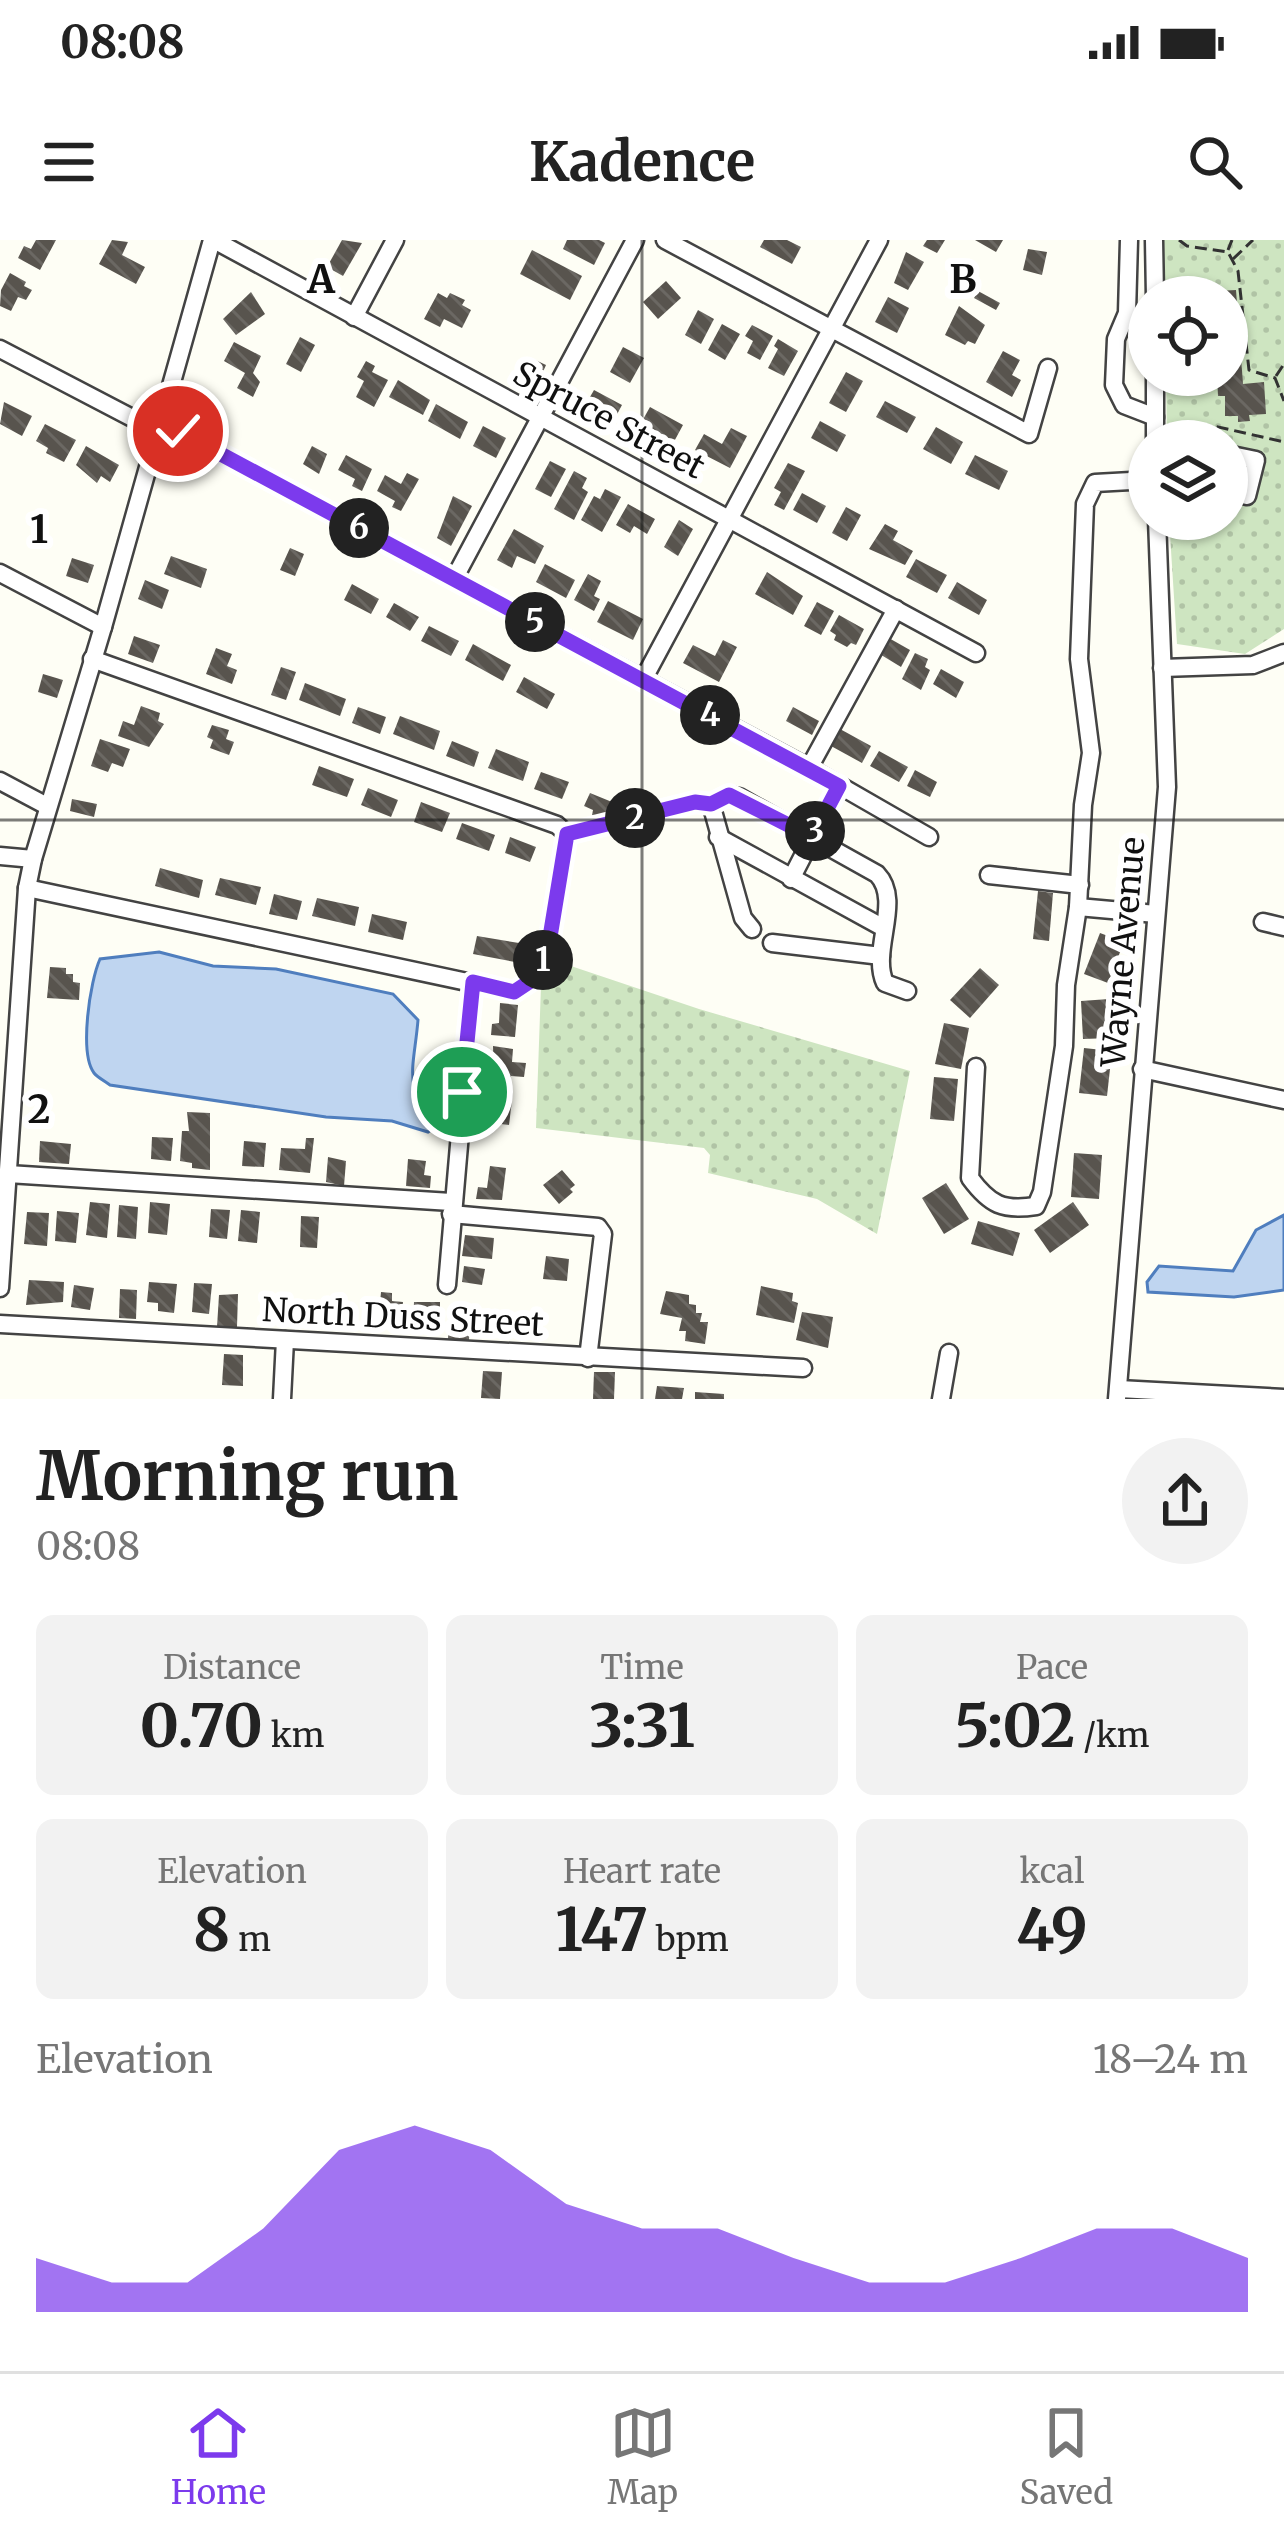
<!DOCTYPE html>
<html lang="en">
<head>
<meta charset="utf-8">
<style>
  body { margin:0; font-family:Merriweather,serif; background:#f2f2f2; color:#222; height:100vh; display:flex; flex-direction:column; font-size:45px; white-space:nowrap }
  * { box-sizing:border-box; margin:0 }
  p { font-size:39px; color:#767676 }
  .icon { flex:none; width:66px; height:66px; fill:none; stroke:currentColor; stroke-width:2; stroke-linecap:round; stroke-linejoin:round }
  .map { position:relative; height:1159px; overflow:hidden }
  .panel { display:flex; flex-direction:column; background:#fff; flex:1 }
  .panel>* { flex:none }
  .controls { position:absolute; left:1128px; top:36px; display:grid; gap:24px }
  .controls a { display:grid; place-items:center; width:120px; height:120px; border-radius:50%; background:#fff; box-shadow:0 3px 9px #0004; font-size:60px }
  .pin { position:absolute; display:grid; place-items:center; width:102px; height:102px; color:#fff; margin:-51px; border:6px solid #fff; border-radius:50%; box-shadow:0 3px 12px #0007 }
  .km { position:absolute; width:60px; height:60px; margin:-30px; border-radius:50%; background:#222; color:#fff; font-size:33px; line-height:60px; text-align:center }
  .round { display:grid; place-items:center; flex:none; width:126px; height:126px; border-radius:63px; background:#f2f2f2 }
  .head { display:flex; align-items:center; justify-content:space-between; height:204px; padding:0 36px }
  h1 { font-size:66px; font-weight:700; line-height:90px }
  .stats { display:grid; grid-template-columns:repeat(3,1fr); gap:18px; height:204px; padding:12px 36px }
  .stats div { display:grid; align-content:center; border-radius:18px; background:#f2f2f2; text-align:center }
  .stats b { font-size:60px; font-weight:700 }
  .stats small { font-size:33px; font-weight:400 }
  .stats p { font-size:33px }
  .chart { height:336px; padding:24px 36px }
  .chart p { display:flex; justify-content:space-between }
  .chart svg { width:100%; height:216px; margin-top:12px; fill:#7c3aed; opacity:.7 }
  .status { display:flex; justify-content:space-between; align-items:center; height:84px; padding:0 60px; background:#fff; direction:ltr }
  .status svg { height:33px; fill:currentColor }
  header { display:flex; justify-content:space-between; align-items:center; height:156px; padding:0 36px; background:#fff; font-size:54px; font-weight:700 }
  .dock { display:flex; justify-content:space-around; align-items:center; height:168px; border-top:3px solid #e0e0e0; background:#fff; font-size:33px; color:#767676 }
  .dock a { display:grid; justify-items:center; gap:6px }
  .dock .selected { color:#7c3aed }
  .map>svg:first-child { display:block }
</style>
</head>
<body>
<div class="status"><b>08:08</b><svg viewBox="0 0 49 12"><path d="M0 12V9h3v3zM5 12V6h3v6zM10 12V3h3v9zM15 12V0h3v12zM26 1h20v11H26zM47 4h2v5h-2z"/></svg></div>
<header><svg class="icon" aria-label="menu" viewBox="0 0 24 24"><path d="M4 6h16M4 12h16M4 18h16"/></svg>Kadence<svg class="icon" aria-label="search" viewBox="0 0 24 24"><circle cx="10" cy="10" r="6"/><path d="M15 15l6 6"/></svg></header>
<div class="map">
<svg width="1284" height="1159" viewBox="0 0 1284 1159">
  <defs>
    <pattern id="grass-dots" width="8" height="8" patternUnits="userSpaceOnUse" patternTransform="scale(3)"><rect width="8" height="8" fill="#cee5c1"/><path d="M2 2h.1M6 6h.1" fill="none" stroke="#b0c3a5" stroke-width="1.8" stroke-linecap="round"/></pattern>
    <pattern id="building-back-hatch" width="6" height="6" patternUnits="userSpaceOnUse" patternTransform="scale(3)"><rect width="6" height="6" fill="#58544e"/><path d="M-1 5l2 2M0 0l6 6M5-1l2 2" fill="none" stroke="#6b6863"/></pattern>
  </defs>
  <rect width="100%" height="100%" fill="#fefef5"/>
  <g fill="url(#grass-dots)">
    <path d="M1164,0h120v389l-39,25 -68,-10 -8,-125h58v-78h-60l-1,-66h61v-78h-62z"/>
    <path d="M556,721l143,48 211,62 -33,163 -60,-35 -109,-26 2,-18 -6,-7 -168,-20 5,-142z"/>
  </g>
  <g fill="#bfd5f0" stroke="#4f7ebe" stroke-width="3">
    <path d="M159,712l54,14 63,3 117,25 25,26c-4,49 -17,68 21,105l-11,7 -36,-11 -66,-4 -216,-32c-4,-3 -13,-8 -16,-12 -15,-20 -4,-92 6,-114z"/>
    <path d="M1284,975v75l-50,7 -86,-5 -1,-10 12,-16 74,5 23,-41z"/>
  </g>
  <g fill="url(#building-back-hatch)">
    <path d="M36,0h20l-16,30 -22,-12 6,-12 7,3z"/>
    <path d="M112,0l16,2 -6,13 23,12 -9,17 -37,-20z"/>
    <path d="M342,0l20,3 -19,33 -16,-9z"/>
    <path d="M567,0h32l6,3 -11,22 -31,-16z"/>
    <path d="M764,0h23l14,7 -9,17 -32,-17z"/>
    <path d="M927,0h18l-8,13 -14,-7z"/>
    <path d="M975,0h28l-7,12z"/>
    <path d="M1028,9l19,3 -5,23 -19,-5z"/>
    <path d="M532,10l50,26 -12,24 -50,-26z"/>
    <path d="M906,12l18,10 -16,28 -14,-7z"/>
    <path d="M10,33l16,9 -2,4 8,4 -6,10 -8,-3 -7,14 -11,-5 1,-16z"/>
    <path d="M666,41l15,17 -23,21 -15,-17z"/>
    <path d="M1236,50l7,94 21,-2 2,32 -17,1 1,6 -12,1v-6h-13v-20h-7l-1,-21h10v-78h-29v-5z"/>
    <path d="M978,51l22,12 -4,7 -22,-12z"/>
    <path d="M251,52l14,22 -29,21 -13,-16z"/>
    <path d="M438,53l9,5 3,-5 15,7 -3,5 9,5 -9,18 -18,-9 -4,8 -16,-8z"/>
    <path d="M888,57l21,11 -12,25 -22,-11z"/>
    <path d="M959,66l26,19 -10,19 -7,-3 -3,4 -20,-10z"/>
    <path d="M698,70l16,9 -13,25 -16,-9z"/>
    <path d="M722,84l18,10 -15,26 -17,-10z"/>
    <path d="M752,85l21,11 -13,24 -13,-7 6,-12 -8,-5z"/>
    <path d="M300,97l15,8 -14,27 -15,-8z"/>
    <path d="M778,99l20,12 -14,25 -16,-8 10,-19 -4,-3z"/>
    <path d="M234,102l27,14 -8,17 7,9 -7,15 -16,-9 8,-15 -21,-12z"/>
    <path d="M623,107l21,11 -14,25 -20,-11z"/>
    <path d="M1003,111l17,9 -8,15 9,5 -9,17 -26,-15z"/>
    <path d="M529,117l17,8 -7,16 -17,-8z"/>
    <path d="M366,121l9,5 -3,6 16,8 -14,27 -18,-10 8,-16 -7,-4z"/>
    <path d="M846,132l17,9 -17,31 -17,-9z"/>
    <path d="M398,140l32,20 -7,15 -34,-18z"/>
    <path d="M594,150l28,15 -8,15 -28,-16z"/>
    <path d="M885,161l31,16 -9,16 -31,-16z"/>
    <path d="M4,162l28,14 -10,20 -22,-12z"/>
    <path d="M436,164l32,18 -8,17 -32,-18z"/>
    <path d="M650,167l33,18 -13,24 -12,-6 5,-8 -22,-12z"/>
    <path d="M820,181l26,14 -9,17 -26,-14z"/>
    <path d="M45,184l31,16 -12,22 -18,-9 2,-5 -12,-7z"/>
    <path d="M483,186l23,12 -10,20 -23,-12z"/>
    <path d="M936,187l27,15 -12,22 -28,-15z"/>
    <path d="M731,188l16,8 -17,32 -35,-18 9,-16 18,10z"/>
    <path d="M86,206l33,19 -9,17 -9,-6 -4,7 -21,-18z"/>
    <path d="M312,206l15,8 -8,20 -16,-10z"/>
    <path d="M346,215l26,14 -10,22 -10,-5 3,-7 -17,-9z"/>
    <path d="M975,215l33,16 -9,19 -34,-16z"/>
    <path d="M550,221l16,8 -15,28 -16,-8z"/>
    <path d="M788,223l17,8 -21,39 -10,-5 7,-13 -7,-4z"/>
    <path d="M574,231l13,7 -5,10 6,4 -14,28 -20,-11z"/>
    <path d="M407,233l12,6 -18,32 -9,-4 3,-6 -18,-10 8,-16 16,9z"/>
    <path d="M605,249l16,8 -19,35 -21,-12 13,-24 6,3z"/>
    <path d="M802,253l24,13 -9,17 -24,-13z"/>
    <path d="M453,256l19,10 -21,40 -14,-8z"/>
    <path d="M628,264l27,15 -8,15 -13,-8 -4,7 -14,-8z"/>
    <path d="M846,267l15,8 -14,26 -15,-8z"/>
    <path d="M679,280l14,9 -15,27 -14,-9z"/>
    <path d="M885,284l13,7 -5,9 20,11 -8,14 -36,-16z"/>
    <path d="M514,289l30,17 -9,18 -18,-8 -5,12 -15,-8z"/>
    <path d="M290,308l14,6 -9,22 -15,-6z"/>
    <path d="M171,316l36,13 -6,19 -37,-14z"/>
    <path d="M72,318l22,7 -6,18 -22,-7z"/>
    <path d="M916,319l31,16 -10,18 -31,-16z"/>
    <path d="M545,324l30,16 -9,18 -30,-16z"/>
    <path d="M767,332l36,24 -10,19 -38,-21z"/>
    <path d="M588,334l13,7 -7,15 6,3 -6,12 -20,-11z"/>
    <path d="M145,340l24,10 -7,19 -24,-10z"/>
    <path d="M957,342l30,18 -8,15 -31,-17z"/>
    <path d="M352,344l27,15 -8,15 -27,-14z"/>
    <path d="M608,361l35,18 -10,21 -36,-18z"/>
    <path d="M817,362l17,9 -13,24 -17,-9z"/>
    <path d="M394,363l25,14 -9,14 -24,-14z"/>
    <path d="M839,375l25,14 -8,16 -5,-2 -4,4 -13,-7 2,-5 -6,-4z"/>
    <path d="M429,386l30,15 -8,15 -30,-15z"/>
    <path d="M134,396l26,9 -7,18 -25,-9z"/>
    <path d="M887,397l23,13 -9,17 -23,-14z"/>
    <path d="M723,400l14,7 -18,35 -36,-19 10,-18 22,11z"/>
    <path d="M473,404l38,21 -8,16 -38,-21z"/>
    <path d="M216,408l16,6 -5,12 10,4 -5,14 -26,-10z"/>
    <path d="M915,413l13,6 -3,8 5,3 -9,20 -19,-11z"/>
    <path d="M281,427l15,5 -10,28 -15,-5z"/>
    <path d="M941,429l23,13 -8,16 -23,-14z"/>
    <path d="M43,434l20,6 -6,18 -19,-6z"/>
    <path d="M524,437l31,17 -8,15 -31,-17z"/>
    <path d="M305,443l41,16 -6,17 -41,-16z"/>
    <path d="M141,466l19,7 -2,8 6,3 -15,23 -31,-11 5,-15 11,4z"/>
    <path d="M358,467l28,10 -6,17 -28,-11z"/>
    <path d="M793,467l26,14 -7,14 -26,-14z"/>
    <path d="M400,476l40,15 -6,19 -41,-16z"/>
    <path d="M212,485l17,5 -3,9 8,3 -5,13 -19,-7 3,-8 -6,-3z"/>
    <path d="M840,489l31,17 -9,17 -31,-17z"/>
    <path d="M100,499l30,10 -7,18 -11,-4 -4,9 -17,-6z"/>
    <path d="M452,501l27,11 -5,15 -28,-11z"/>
    <path d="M496,509l33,13 -6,19 -35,-13z"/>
    <path d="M879,511l29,16 -9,15 -29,-16z"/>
    <path d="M319,526l35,13 -7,18 -35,-12z"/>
    <path d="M915,530l22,12 -7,15 -23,-11z"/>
    <path d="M541,532l28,10 -7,17 -28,-10z"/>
    <path d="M368,548l30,12 -7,17 -30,-12z"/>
    <path d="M590,553l22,9 -7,18 -13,-5 1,-5 -9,-4z"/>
    <path d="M72,559l25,5 -3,13 -24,-6z"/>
    <path d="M421,562l29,11 -8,19 -28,-10z"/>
    <path d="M462,583l33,12 -6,16 -33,-12z"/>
    <path d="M510,597l26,10 -6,15 -25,-9z"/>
    <path d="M160,628l43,12 -4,18 -44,-12z"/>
    <path d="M220,638l41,9 -5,18 -41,-10z"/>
    <path d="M1038,651l15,2 -4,48 -16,-2z"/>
    <path d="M274,654l28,7 -5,19 -28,-6z"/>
    <path d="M317,658l42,9 -4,19 -43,-10z"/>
    <path d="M372,674l35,8 -4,18 -35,-8z"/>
    <path d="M1100,693l24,9 -16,41 -24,-9z"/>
    <path d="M477,696l42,7 -4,19 -42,-8z"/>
    <path d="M50,727l16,1v6h7v8l7,1 -1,17 -32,-2z"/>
    <path d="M980,728l19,17 -29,33 -20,-18z"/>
    <path d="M1109,759l2,39 -28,1 -2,-38z"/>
    <path d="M500,763l18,2 -3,32 -24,-2 1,-11 7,-1z"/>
    <path d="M944,783l25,5 -8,41 -26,-5z"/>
    <path d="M493,806l20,3 -1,13 14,1 -2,14 -13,-1 -1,6 -16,-2z"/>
    <path d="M1084,808l28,3 -5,45 -28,-3z"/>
    <path d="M934,837l24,2 -4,42 -24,-2z"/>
    <path d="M488,849l25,3 -4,33 -24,-3z"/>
    <path d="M187,872l23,1v57l-18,-2v-5l-12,-2 2,-30h7z"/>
    <path d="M152,897l21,1 -2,23 -20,-2z"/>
    <path d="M306,898h8l-4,35 -31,-3 2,-22 24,1z"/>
    <path d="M40,901l31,3 -2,20 -30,-2z"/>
    <path d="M244,901l22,2 -2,24 -22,-1z"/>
    <path d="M1074,913l28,2 -3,44 -28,-2z"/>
    <path d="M328,917l18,4 -2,25 -18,-4z"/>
    <path d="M408,919l18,2 -2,14 7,1 -1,12 -24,-2z"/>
    <path d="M490,926l16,2 -4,32 -26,-1 2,-12 9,1z"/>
    <path d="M562,930l13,15 -5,4 3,3 -14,12 -16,-19z"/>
    <path d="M946,943l23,36 -25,15 -22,-36z"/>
    <path d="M90,962l20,2 -3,34 -21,-3z"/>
    <path d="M150,962l20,2 -3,31 -19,-2z"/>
    <path d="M1073,962l16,23 -39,28 -16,-23z"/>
    <path d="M119,965l19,2 -2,32 -19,-2z"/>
    <path d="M211,969l19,1 -3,29 -18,-2z"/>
    <path d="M241,970l19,2 -3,31 -19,-2z"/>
    <path d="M57,971l22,2 -3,30 -21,-2z"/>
    <path d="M27,972l22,1 -2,33 -23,-2z"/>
    <path d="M301,976l18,1 -2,31 -17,-1z"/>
    <path d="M978,981l42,12 -7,23 -42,-12z"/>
    <path d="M465,995l29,3 -2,21 -30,-3z"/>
    <path d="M546,1016l23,3 -2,22 -24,-2z"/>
    <path d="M464,1026l21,3 -3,16 -20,-3z"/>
    <path d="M29,1040l35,2 -1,20 -37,3z"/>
    <path d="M149,1042l28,2 -3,29 -16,-2v-8l-11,-1z"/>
    <path d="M194,1043l18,1 -3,30 -17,-2z"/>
    <path d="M74,1045l20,3 -4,22 -19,-3z"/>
    <path d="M761,1046l32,7 -1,8 6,2 -4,20 -38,-8z"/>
    <path d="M120,1049l17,1 -1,29 -17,-1z"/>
    <path d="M666,1051l23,4v9l7,1v8h6l-2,9h8l-3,22 -20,-3 1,-10h-7l3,-13 -22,-4z"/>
    <path d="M381,1052l11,1v8l11,1 -3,26 -22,-3z"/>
    <path d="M238,1054l-1,33h-20l2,-32z"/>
    <path d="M414,1062h26v26h-27z"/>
    <path d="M802,1072l31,5 -5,31 -32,-8z"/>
    <path d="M449,1073l21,1 -1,26 -21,-1z"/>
    <path d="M224,1114l19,1v31l-21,-1z"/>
    <path d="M483,1131l19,1 -2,27 -19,-1z"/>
    <path d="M594,1132h21l-1,27h-21z"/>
    <path d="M657,1146l27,2 -2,11h-27z"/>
    <path d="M695,1152l29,2v5h-29z"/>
  </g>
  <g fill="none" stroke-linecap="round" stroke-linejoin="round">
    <g stroke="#434343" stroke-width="21">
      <g id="minor">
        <path d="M214,0l762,413"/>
        <path d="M665,0l364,194 19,-66"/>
        <path d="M1129,0l-2,73 -11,26 -2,46 10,20 31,12"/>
        <path d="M1154,0l1,57"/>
        <path d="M354,77l41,-77"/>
        <path d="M0,109l159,83 18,-1 632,337 120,69"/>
        <path d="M1155,135v66"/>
        <path d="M1227,214l29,6 -9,36 -20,-5"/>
        <path d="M0,333l103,54"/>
        <path d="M454,339l181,-339"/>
        <path d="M92,419l465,166 10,9 128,-32 16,2"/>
        <path d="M1162,428l91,-3 31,-12"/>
        <path d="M643,440l236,-440"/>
        <path d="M809,528l87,-159"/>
        <path d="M0,541l47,25"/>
        <path d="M711,564l18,-9 10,2 138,77c26,27 -7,76 8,109l22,8"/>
        <path d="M711,564l32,114 9,11"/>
        <path d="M718,597l164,90"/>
        <path d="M0,616l33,3"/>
        <path d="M989,635l91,10"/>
        <path d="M791,639l48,-93"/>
        <path d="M27,648l487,104 21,-14 12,-29 20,-115"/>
        <path d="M1078,667l78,7"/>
        <path d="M1263,682l21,5"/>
        <path d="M772,703l109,13"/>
        <path d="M976,827l-6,111c20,27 33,33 66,28l6,-14 22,-146 2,-61 12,-78 5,-102 8,-52 -12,-94 6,-155 10,-21 54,-3"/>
        <path d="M1142,829l142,31"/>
        <path d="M8,934l443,28"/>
        <path d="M451,974l147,13 5,7 -15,124"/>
        <path d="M447,1045l26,-303"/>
        <path d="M0,1048l27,-400 6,-29 70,-232 109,-387"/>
        <path d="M0,1084l803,44"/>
        <path d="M1119,1149l165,9"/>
        <path d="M282,1159l3,-59"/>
        <path d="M941,1159l8,-46"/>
        <path d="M1117,1159l50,-612 -10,-268"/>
      </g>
    </g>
    <g stroke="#323232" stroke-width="3" stroke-dasharray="12 6" stroke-linecap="butt">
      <path d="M1179,0l8,6 41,6 10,19 11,99 26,8 9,23"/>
      <path d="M1228,10l4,-10"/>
      <path d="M1233,19l20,-19"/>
      <path d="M1276,136l8,-12"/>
      <path d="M1211,201l3,-15 70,16"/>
    </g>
    <use href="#minor" stroke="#fff" stroke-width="16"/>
  </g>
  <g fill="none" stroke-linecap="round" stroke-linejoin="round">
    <g stroke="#fff" stroke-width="24">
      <path id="route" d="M178,191l661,355 -27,51 -83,-42 -18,9 -16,-2 -128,32 -19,115 -13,29 -21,14 -41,-10 -11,110"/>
    </g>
    <use href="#route" stroke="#7c3aed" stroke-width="15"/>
  </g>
  <path fill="none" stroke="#101010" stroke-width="3" stroke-opacity="0.55" d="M642,0v1159M0,580h1284"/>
  <g text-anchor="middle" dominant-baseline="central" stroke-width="12" stroke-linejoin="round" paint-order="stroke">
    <g font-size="33" fill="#101010" stroke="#fff">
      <text transform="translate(609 180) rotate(28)">Spruce Street</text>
      <text transform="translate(1123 712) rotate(-85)">Wayne Avenue</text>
      <text transform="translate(403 1077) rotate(3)">North Duss Street</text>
    </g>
  </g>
  <g font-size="39" text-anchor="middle" font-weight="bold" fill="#101010" stroke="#fff" stroke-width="12" stroke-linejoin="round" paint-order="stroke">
    <text x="321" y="53">A</text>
    <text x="963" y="53">B</text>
    <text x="39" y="303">1</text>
    <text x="39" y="883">2</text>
  </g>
</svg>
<div class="controls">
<a><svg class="icon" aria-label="locate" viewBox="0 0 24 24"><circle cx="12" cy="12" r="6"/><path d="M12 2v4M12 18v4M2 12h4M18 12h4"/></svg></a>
<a><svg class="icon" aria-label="layers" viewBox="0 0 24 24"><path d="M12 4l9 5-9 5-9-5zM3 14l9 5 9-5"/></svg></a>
</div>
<div class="pin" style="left:462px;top:852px;background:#1e9e55"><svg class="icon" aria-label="arrive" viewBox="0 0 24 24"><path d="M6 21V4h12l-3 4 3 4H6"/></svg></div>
<div class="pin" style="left:178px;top:191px;background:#d93025"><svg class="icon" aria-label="check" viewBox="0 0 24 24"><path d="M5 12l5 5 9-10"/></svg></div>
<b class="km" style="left:543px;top:720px">1</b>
<b class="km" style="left:635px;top:578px">2</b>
<b class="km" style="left:815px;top:591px">3</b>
<b class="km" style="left:710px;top:475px">4</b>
<b class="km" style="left:535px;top:382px">5</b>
<b class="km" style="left:359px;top:288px">6</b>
</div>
<section class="panel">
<div class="head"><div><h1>Morning run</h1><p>08:08</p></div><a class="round"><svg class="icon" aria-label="share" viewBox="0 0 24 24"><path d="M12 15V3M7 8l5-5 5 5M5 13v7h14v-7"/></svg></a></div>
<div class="stats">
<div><p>Distance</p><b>0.70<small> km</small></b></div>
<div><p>Time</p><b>3:31</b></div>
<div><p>Pace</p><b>5:02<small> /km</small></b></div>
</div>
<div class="stats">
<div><p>Elevation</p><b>8<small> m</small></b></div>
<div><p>Heart rate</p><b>147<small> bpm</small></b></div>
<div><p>kcal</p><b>49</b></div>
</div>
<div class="chart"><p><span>Elevation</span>18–24 m</p>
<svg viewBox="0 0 160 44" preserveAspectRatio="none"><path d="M0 44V33L10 38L20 38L30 27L40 11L50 6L60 11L70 22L80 27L90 27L100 33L110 38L120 38L130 33L140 27L150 27L160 33V44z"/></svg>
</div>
</section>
<nav class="dock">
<a class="selected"><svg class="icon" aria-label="home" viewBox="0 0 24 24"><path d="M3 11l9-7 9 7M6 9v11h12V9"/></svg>Home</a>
<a><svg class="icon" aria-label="map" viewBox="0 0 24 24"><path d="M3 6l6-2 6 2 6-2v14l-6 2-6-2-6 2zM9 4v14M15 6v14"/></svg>Map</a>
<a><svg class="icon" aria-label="saved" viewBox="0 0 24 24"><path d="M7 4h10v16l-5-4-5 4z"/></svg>Saved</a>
</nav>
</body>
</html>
